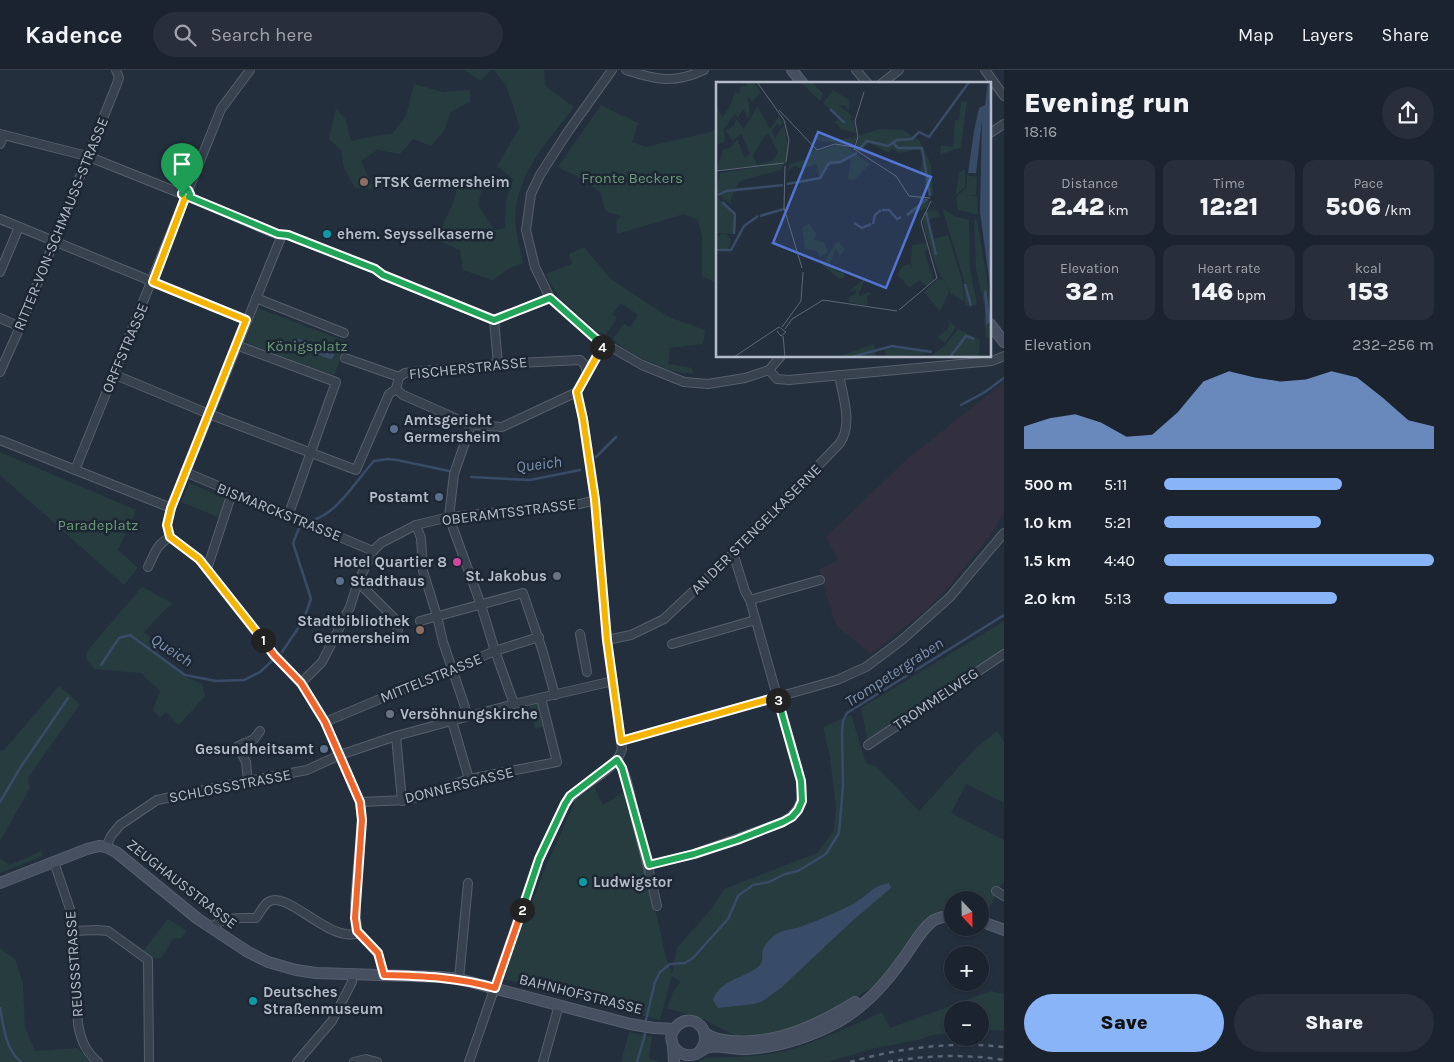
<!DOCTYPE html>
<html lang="en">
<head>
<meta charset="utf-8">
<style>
  body { margin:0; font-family:Karla,sans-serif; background:#282f3a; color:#f1f3f6; height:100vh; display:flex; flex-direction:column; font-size:19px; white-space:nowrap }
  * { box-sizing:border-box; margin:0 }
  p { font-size:16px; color:#a0a4aa }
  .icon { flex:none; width:28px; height:28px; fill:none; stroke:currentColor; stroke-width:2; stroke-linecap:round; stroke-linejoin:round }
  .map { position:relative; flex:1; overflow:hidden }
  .sheet { display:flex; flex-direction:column; background:#1b232e; width:450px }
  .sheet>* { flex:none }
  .needle { width:32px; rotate:158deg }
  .fabs { position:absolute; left:944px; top:821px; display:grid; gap:10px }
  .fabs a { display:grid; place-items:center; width:45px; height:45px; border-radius:50%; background:#1b232e; box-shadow:0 1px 4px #0004,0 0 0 1px #39404a; font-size:25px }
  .pin { position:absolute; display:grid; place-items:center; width:42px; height:42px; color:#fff; margin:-51px -21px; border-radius:50% 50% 50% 0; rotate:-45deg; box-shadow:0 0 5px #0007 }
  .pin .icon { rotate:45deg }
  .km { position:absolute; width:25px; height:25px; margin:-12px; border-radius:50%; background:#222; color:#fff; font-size:14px; line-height:25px; text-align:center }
  .round { display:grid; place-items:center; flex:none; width:52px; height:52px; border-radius:26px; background:#282f3a }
  .headline { display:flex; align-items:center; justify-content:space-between; height:85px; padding:0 20px }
  h1 { font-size:28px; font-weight:800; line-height:38px }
  .metrics { display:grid; grid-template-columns:repeat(3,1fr); gap:8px; height:85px; padding:5px 20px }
  .metrics div { display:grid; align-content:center; border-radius:12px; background:#282f3a; text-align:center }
  .metrics b { font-size:25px; font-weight:800 }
  .metrics small { font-size:14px; font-weight:400 }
  .metrics p { font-size:14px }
  .chart { height:140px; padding:10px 20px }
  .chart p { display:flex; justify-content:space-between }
  .chart svg { width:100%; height:90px; margin-top:5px; fill:#8ab4f8; opacity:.7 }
  .cta { display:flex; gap:10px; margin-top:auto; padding:10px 20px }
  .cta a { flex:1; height:58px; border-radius:30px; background:#8ab4f8; color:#111; font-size:20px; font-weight:800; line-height:58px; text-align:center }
  .cta a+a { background:#282f3a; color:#f1f3f6 }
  ul { padding:0 20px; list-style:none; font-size:16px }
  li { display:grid; grid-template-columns:80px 60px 1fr; align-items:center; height:38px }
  li i { height:12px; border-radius:6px; background:#8ab4f8 }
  header { display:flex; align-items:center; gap:30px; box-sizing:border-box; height:70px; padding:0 25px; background:#1b232e; border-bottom:1px solid #39404a }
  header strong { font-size:24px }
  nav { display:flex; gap:28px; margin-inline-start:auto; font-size:18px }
  .search { width:350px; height:45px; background:#282f3a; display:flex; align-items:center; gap:12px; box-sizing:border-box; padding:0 18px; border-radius:28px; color:#a0a4aa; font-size:19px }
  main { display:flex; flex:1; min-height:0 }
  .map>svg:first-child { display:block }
</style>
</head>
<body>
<header>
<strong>Kadence</strong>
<div class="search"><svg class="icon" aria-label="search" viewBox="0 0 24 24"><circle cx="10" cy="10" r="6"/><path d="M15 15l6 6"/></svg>Search here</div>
<nav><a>Map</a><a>Layers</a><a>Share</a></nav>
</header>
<main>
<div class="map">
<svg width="1004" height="992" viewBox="0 0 1004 992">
  <rect width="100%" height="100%" fill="#242f3e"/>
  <path fill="#32303f" d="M1004,312v130l-13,22 -41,51 -27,27 -52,42 -35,-29 -17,-55 19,-10 -12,-23 79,-76z"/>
  <g fill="#263c3f">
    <path d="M465,0h26l-11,11z"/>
    <path d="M494,0h50l1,16 29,21c-22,29 -50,58 -57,95 -5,20 2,42 6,61l-13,5 -17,12 -30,-10 -3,-20 -24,-10 19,-42 4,-20 25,2 -6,25 16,25 11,-2 1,-28 7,-21 -16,-13 23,-39 -14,-42z"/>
    <path d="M414,14l29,8 27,-2v12l-19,10 -7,19 -13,15 -18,-7 -13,15 -23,-4 -16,11 13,28 -19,-1 -11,-20 -3,-18 -12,-11 7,-31 10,12 5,21 23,-5 18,-2 14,-18z"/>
    <path d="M601,35l37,18 -6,19 14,5 72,-17v154l-16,-8v-40l-4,-16 -14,-6 -67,20 -1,-13 5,-5 -16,-5 -5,-19 -17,-12 -25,-13z"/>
    <path d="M584,177l27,32 58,38 36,13 -2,14 -33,4 -2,16 24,4 1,6c-6,-1 -11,-1 -16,-2 -15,-4 -56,-21 -64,-33l11,-15 6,3 8,-12 -17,-12 -9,11 5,4 -11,16 -8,-2 -39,-34 -14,-24 27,-10 -3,-10z"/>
    <path d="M258,238l89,34 -13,34 -89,-34z"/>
    <path d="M0,382l136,58 -18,40 20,18 -14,17 -124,-110z"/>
    <path d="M189,413l38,16 -7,19 -39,-16z"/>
    <path d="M142,517l30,16 -28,29 18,14 -6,9 30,22 16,7 3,12 -26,29 -13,-13 -6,5 -7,-7 7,-19 -19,-18 -47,-4 -8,-11 1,-7z"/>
    <path d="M1004,551v31l-136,90 -7,-34z"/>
    <path d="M59,616l21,18 -52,74 2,10 -30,53v-90l4,-1z"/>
    <path d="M541,631l5,25 -11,3 -6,-25z"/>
    <path d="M851,645l15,48 11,4 42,44 57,-63 21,-17 7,11v61l-38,-19 -15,29 53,27v42l-4,4 -14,29 -6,-1v-14h-28v8l-9,1 -18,11 -45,60 -26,20 -58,30 -53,10 -40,-21 -36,-11 6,-16 7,-10 -8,-6 -12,44 -156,-41 3,-13 39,-100 30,-66 18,-13 9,18 22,-14 17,57 24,110 6,16 5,-26 35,-40 12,-19 93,-36 16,-21 3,-23 -6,-52 -7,-30z"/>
    <path d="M41,781l2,5 -43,17v-15l10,7z"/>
    <path d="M168,849l19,12 -6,7 -8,1 -12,19h-9l-9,-7z"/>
    <path d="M0,878l15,11 8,24 2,45 10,23 43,-3 12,14h-90z"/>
    <path d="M991,921l13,3v36l-24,1v-21h-28v23l-19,2 -15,5 -47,9 -43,13h-129l6,-4c29,-1 60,-1 88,-9 31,-10 60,-24 89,-37l8,16z"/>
    <path d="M629,962l23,5 -3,21 10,4h-38z"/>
  </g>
  <path fill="#394c67" d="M889,813l2,5 -40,34 -69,65 -19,14 -9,3 -36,4 -5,-8c6,-19 27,-21 42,-31 12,-8 5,-11 8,-19 1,-5 8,-12 12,-15 6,-5 18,-6 25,-8 17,-6 37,-15 53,-23 15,-8 18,-18 36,-21z"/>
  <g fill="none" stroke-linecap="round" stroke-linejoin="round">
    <g stroke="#394c67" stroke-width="2.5">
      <path d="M961,335l24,-13 19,-14"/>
      <path d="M596,387l20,-20"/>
      <path d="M471,407l59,3 50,-10"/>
      <path d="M313,450c25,-7 44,-41 61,-59l14,-2 9,1 52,11"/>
      <path d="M282,582l21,-31 8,-22 -18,-56 6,-15 3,-2"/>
      <path d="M101,595l18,-27 11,-3 55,40 31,6 28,-1 16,-8 12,-11"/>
      <path d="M0,732l20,-34 48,-70"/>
      <path d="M0,938c4,19 5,41 21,54"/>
      <path d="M645,954l10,-42 5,-10 10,-8 15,-1 8,-5 35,-39 10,-23 15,-11 16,-3 16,-8 13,-3 28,-17 13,-21 4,-47 -1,-54 1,-11 4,-8 157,-98"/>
      <path d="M637,992l8,-27v-6"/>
    </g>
    <path stroke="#394c67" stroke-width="8" d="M298,273l32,12"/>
    <g stroke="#565f6c" stroke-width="10">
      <g id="street">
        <path d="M612,0l-45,63 -27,42 -9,19 -5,36 9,37 15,31 45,40 47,27 42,17 24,2 37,-6 24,-8 12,-14"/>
        <path d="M626,0c30,10 48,14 78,0"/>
        <path d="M856,0l12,14"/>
        <path d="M985,0l19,26"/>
        <path d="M881,14l18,-14"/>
        <path d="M990,63l14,-9"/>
        <path d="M0,64l87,22 95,38"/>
        <path d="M0,74l4,-9"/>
        <path d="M188,121l33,-82 29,-39"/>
        <path d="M189,127l89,38h10l87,34 8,6 111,45 56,-22"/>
        <path d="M0,149l246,101"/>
        <path d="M282,165l-111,273 -4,17 3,12 29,22 75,96 27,28 24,39 35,80 2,18 -7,82 2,29 21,22 6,22"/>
        <path d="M0,202l19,-45"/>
        <path d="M256,228l88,35"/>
        <path d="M0,248l20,9"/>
        <path d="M494,250l4,44"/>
        <path d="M236,275l100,37 -48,134"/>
        <path d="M345,288l54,19"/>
        <path d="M769,300l8,9 12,1 203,-19 12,-5"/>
        <path d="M0,302l20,-45 96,-241 3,-8 -3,-8"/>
        <path d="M113,304l96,40 147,56 33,-76 7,-5 3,-12"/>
        <path d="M399,307l6,-4 7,-1 86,-8 82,-4 5,5 2,8"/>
        <path d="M396,319l7,6 68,30 31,2 75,-35"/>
        <path d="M471,355l-17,49 -5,43 32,88 14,46 19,53"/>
        <path d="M0,370l171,68"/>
        <path d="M75,400l110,-272"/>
        <path d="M185,402l188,79"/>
        <path d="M416,455l5,13 2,33 14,45 6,26 25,74"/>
        <path d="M148,497c7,-14 8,-22 22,-30"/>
        <path d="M207,499l25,-76"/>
        <path d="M358,512l38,38 2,10"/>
        <path d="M750,530l70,-20"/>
        <path d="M420,551l103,-28 19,56 13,46"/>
        <path d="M580,564l7,38"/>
        <path d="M607,570l24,-5 33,-16 72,-68 104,-108c13,-19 3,-46 -1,-68"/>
        <path d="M672,574l83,-24"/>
        <path d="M301,613l21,-21 28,-55 8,-25 15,-31 8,-8 35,-18 33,-8 131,-13 15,-4"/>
        <path d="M452,651l17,58"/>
        <path d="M325,652l170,-71 44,-14"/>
        <path d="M396,666l6,65"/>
        <path d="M621,671l192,-54 24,-7 29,-13 36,-27 48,-43 54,-64"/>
        <path d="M868,675l136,-91"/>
        <path d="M617,691c9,8 13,34 16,47 8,32 17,65 24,98"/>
        <path d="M248,711l-2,-19 -8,-16 16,-7 6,-8"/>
        <path d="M360,732l48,-2 61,-21 88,-17 -16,-64"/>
        <path d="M106,777l5,-11 9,-11 37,-25 91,-19 59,-11 33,-15 56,-19 118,-32 99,-23"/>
        <path d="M54,792l18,53 6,109c3,16 7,27 20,38"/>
        <path d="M649,795l45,-11 89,-32c17,-10 21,-22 18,-41l-51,-181 -5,-9 -12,-38"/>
        <path d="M996,821l8,5"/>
        <path d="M211,858c13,-12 28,-10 45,-10 4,-5 7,-12 12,-16 20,-13 61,42 91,31"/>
        <path d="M73,861l23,-1 12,1 40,29 1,102"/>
        <path d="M459,909l9,-96"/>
        <path d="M297,992l35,-41 20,-39v-7"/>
        <path d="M354,992l12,-3 11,3"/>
        <path d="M469,992l70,-203 26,-55c14,-20 51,-32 57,-55l-15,-109 -12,-140 -12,-81 -6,-27 27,-49"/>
        <path d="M543,992l16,-57"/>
      </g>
    </g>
    <g stroke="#565f6c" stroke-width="12">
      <g id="secondary">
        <path d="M792,0l11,14"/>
        <path d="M990,254l14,18"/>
        <path d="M0,813l87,-34 12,-3 7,1 10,5 82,67 50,33 20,10 28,8 20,3 125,4 18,2 171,45 24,4 20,1"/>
        <path d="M980,851l24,9"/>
        <path d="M705,963c8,6 17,7 26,8 45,4 87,-16 124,-39"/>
        <path d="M673,976l1,16"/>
        <path d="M700,981c15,-18 -6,-40 -22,-26 -5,4 -8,10 -6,17 2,10 14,16 24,12 4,-2 8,-6 13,-7 12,-2 26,3 38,2 32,-2 63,-12 91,-27 26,-15 48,-39 65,-63 10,-13 18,-30 31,-39 6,-3 12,-4 18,-5"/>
      </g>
    </g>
    <use href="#street" stroke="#38414e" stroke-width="8"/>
    <use href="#secondary" stroke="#465061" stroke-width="10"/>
    <g stroke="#5a6575" stroke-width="2.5" stroke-dasharray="5 5" stroke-linecap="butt">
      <path d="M850,992c49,-14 103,-21 154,-15"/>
      <path d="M888,992c39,-7 78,-8 116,-2"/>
    </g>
  </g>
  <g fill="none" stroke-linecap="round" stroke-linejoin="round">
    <g stroke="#fff" stroke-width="10">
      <path id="split-1" d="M182,124l3,4 -32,84 93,38 -75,188 -4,17 3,12 29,22 64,81"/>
    </g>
    <g stroke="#fff" stroke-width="10">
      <path id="split-2" d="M263,570l11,15 27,28 24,39 35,80 2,18 -7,98 2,13 21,22 6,22c40,1 72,2 111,13l27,-78"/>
    </g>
    <g stroke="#fff" stroke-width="10">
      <path id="split-3" d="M522,840l17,-51 26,-55 5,-8 47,-36 5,8 27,97 45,-11 43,-14 46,-18 9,-5 6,-7 4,-9 -1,-20 -23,-81"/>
    </g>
    <g stroke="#fff" stroke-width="10">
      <path id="split-4" d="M602,277l-25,45 6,27 12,81 12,140 14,101 156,-44 1,3"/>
    </g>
    <g stroke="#fff" stroke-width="10">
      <path id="split-5" d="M182,124l1,-3 5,-1 2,4 -1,3 89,37 10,1 87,34 8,6 111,45 56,-22 45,40 9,5 -2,4"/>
    </g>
    <use href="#split-1" stroke="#f5b400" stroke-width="6"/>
    <use href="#split-2" stroke="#f0652b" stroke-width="6"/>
    <use href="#split-3" stroke="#22a559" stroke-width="6"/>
    <use href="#split-4" stroke="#f5b400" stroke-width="6"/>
    <use href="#split-5" stroke="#22a559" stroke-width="6"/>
  </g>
  <g fill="#8d6e63" stroke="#1d2633" stroke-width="2">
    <circle cx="364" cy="112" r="5"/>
    <circle cx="420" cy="560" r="5"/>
  </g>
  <g fill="#0f9aa8" stroke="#1d2633" stroke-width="2">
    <circle cx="327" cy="164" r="5"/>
    <circle cx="583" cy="812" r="5"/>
    <circle cx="253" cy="931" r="5"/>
  </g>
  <g fill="#5c6f8a" stroke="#1d2633" stroke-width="2">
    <circle cx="394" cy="359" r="5"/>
    <circle cx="439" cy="427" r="5"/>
    <circle cx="340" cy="511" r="5"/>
    <circle cx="324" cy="679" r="5"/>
  </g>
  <circle fill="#d1479c" stroke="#1d2633" stroke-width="2" cx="457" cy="492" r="5"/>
  <g fill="#6b7280" stroke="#1d2633" stroke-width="2">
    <circle cx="557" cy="506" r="5"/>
    <circle cx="390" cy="644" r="5"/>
  </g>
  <g text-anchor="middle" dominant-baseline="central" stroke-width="5" stroke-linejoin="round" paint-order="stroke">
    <g font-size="15" fill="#6b9a76" stroke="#1d2633">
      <text x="632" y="108">Fronte Beckers</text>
      <text x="307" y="276">Königsplatz</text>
      <text x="98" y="455">Paradeplatz</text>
    </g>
    <g font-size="15" font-weight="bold" fill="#b4bcc9" stroke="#1d2633" text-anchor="start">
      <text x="374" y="112">FTSK Germersheim</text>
      <text x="337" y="164">ehem. Seysselkaserne</text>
      <text x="404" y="350">Amtsgericht<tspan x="404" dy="17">Germersheim</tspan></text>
      <text x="429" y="427" text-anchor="end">Postamt</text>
      <text x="447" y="492" text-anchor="end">Hotel Quartier 8</text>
      <text x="547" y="506" text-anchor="end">St. Jakobus</text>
      <text x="350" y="511">Stadthaus</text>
      <text x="410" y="551" text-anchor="end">Stadtbibliothek<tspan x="410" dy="17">Germersheim</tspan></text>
      <text x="400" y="644">Versöhnungskirche</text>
      <text x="314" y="679" text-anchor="end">Gesundheitsamt</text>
      <text x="593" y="812">Ludwigstor</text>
      <text x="263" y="922">Deutsches<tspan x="263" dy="17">Straßenmuseum</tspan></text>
    </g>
    <g font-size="15" fill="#b4bcc9" stroke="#1d2633">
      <text transform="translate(61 154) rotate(-68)">RITTER-VON-SCHMAUSS-STRASSE</text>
      <text transform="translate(125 278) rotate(-67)">ORFFSTRASSE</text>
      <text transform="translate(468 298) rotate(-6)">FISCHERSTRASSE</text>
      <text transform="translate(279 442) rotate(22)">BISMARCKSTRASSE</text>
      <text transform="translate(509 442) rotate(-7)">OBERAMTSSTRASSE</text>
      <text transform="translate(756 459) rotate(-45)">AN DER STENGELKASERNE</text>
      <text transform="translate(431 608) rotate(-22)">MITTELSTRASSE</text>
      <text transform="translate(936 629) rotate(-34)">TROMMELWEG</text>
      <text transform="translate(459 715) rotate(-14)">DONNERSGASSE</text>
      <text transform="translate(230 716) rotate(-11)">SCHLOSSSTRASSE</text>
      <text transform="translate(182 814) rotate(38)">ZEUGHAUSSTRASSE</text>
      <text transform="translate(74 894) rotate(-94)">REUSSSTRASSE</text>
      <text transform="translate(581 924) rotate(14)">BAHNHOFSTRASSE</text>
    </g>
    <g font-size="16" font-style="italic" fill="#7c92b1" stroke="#1d2633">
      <text transform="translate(539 394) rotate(-7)">Queich</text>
      <text transform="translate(172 580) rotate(33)">Queich</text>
      <text transform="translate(894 602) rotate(-33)">Trompetergraben</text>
    </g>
  </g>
  <g transform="translate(716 12)">
    <rect width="275" height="275" fill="#242f3e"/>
    <path d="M29,0h9l7,11 -9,8 -4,-4 2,19 -2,2 -5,-9 -5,9 -3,-4 -11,15 1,12 -9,4v-39l6,11 8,-10 5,-16 4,3 2,-8h6zM84,0h12l11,12 -3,7zM117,8l16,10v11l-5,-6 -4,1 12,10 -2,4 3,1 3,12 -15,-4 -7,-8 11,-1 -22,-17zM251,19l-6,46 -21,8 1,-10 12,2 2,-27h4l2,-18zM42,24l12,23 9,-13 4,6 -3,4 -3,-2 -5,7 3,7 9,-13 4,23 -2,17 -3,-1 -2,6 -41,11 -4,7 46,-3 -47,5 -3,5 4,7 -5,-6v8l-15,-11 4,-20 51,-8 -55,5 7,-20 8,-3 6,-8 8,19 5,-5 -9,-19 -9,7 -6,-11 8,-4 2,-7 8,10zM53,52l9,18 -6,9 -15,3 -4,-9 11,-18zM164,47l23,1 16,10 12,24 2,32 -9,-8 2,-11 -6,-6 4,-15 -5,-7 -19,4 -8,-4 -4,3 -19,-9 -10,9 -3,-2 3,-15zM99,53l21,5 22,-3 -6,9 -36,-6 -3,-2zM121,63l9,1 24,18 -16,16 -6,-1 3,-21 -9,6 -15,1 -4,12 -3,1 -4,-14 -12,5 -10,-3 -7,5 3,-7 15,-4 8,-11 6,2zM244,82l-1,9 6,-4v18l-9,8zM251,93l10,2 -1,18 -9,1h10l1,19 -20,-5 -2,-13 10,-9zM0,113l19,22 -1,17 -18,-1zM201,116l12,1 -2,8 -20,10 -1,-3 16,-13zM226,126l14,9 13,3 1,48 7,37 -12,1 -1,-26zM212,128l10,1 2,5 -11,4 5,19 14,-4 14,45 2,21 -13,-7 -15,-27 -14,-47zM258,138h3l14,83v34l-5,1 -2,-19 1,-3 1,9 5,-9 -4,-24 -1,-4 -2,16 -8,-35zM93,141l7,11 -2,6 10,2 4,10 -8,5 -3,-6 -12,-2 -3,-21zM-1 160a8 8 0 1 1 16 0a8 8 0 1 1-16 0ZM120,161h4l5,7 -6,6 -3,-8 -6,16 6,7 8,2v5h-6l-16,-13zM210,161l2,5 -4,4 10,29 -7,5 -8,-6 -9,8 -13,-14 6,-8 6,-2 2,4 1,-23zM149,196l-4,12 -3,1 2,5 9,-4 3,2 -5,2 1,10 -19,-4 -1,-4 9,-5 -2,-4 -5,3 2,-3zM222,197l5,1 6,12 -9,19 -16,-19zM230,236l10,9 -11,16 -8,-6 10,-7 3,-7zM242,247l22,11 -1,17h-49l16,-13zM158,262l3,13h-39l2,-1zM193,266l1,4 4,-4 13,6 -41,3 -2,-8z" fill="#263c3f" fill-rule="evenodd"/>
    <path d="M272,0h3v211l-11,-81 2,-92 -6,53h-8l6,-42 5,-23 6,-3zM270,206l5,33 -5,4 -2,-32z" fill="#394c67"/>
    <path fill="none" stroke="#394c67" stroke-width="2.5" d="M114,27l15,14M177,61l5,5h24l8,48M143,67l8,-8 21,5 9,-6 15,-1 7,-7 10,5 40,-55M71,102l33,-6 9,-15 11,-1 17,-9M2,113l8,-4 57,-6M6,120l13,12 -1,20M166,128h7l8,9 4,-2M210,130l10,43M191,133l20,-16M44,134l24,-7M138,141l8,5 9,-4M157,142l2,-9 6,-5M0,168h15l13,-24 14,-10M249,202l6,22M136,275l40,-11 40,6M234,275l16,-21 8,3"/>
    <path fill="none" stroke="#5e6776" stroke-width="1" d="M41,0l27,38 5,20 -3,22M63,28l38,40 18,-6 18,3M138,67l42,27 13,20 21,2M138,68l4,-13 -3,-16 9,-29M69,84l-1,42 18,60M0,89l68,-8M183,228l38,-32 -16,-56 10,-21M66,245l19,-26 2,-29M69,247l7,-10 31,-19 74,11M67,254l2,21M18,275l45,-30 7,5 -5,4 -4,-5"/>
    <path fill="#5274d3" fill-opacity="0.15" stroke="#5274d3" stroke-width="2.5" d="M102,50l113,45 -45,111 -113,-45z"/>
    <rect width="275" height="275" fill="none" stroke="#b4bcc9" stroke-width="2.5"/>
  </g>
</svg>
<div class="fabs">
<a><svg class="needle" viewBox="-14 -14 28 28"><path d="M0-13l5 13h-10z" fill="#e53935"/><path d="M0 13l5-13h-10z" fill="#a0a4aa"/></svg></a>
<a>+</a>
<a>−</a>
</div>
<div class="pin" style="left:182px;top:124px;background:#1e9e55"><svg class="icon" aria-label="arrive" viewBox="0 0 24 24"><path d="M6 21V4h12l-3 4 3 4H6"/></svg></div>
<b class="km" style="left:263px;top:570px">1</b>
<b class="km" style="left:522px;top:840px">2</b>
<b class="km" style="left:778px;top:630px">3</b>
<b class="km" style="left:602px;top:277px">4</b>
</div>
<section class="sheet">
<div class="headline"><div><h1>Evening run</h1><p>18:16</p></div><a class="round"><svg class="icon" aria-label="share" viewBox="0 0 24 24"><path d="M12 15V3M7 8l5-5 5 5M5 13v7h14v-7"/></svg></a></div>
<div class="metrics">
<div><p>Distance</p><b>2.42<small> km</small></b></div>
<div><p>Time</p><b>12:21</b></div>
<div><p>Pace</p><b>5:06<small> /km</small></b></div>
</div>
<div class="metrics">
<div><p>Elevation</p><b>32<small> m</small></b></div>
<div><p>Heart rate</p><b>146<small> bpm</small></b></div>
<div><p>kcal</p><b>153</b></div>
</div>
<div class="chart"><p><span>Elevation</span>232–256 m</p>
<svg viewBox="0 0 160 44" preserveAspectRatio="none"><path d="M0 44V33L10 29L20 27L30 31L40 38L50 37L60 26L70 11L80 6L90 9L100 11L110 10L120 6L130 9L140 19L150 30L160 33V44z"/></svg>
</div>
<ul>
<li><b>500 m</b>5:11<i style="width:66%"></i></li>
<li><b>1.0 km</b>5:21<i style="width:58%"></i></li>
<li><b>1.5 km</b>4:40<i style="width:100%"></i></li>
<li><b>2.0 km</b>5:13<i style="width:64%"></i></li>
</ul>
<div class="cta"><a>Save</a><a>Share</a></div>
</section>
</main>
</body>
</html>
